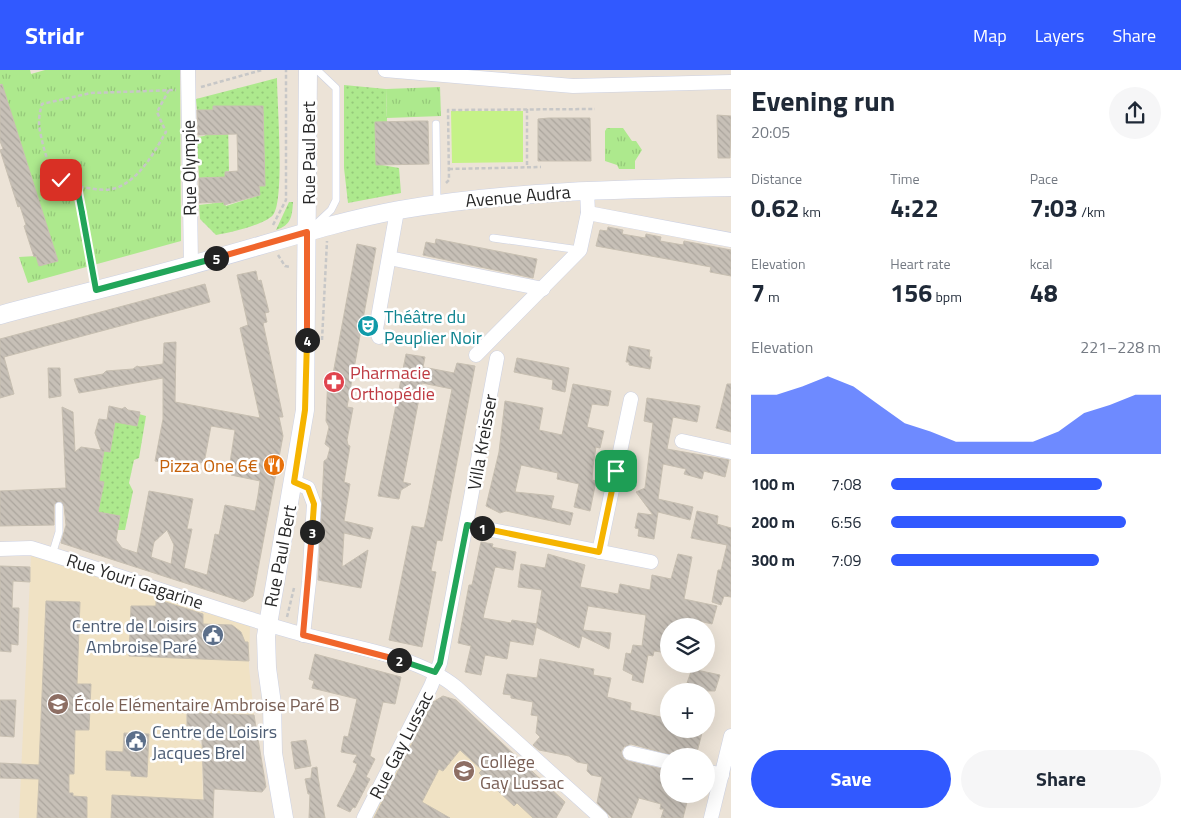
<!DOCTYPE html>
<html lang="en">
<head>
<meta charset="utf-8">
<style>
  body { margin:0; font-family:"Titillium Web",sans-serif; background:#f6f6f7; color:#1f2937; height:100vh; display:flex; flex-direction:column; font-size:19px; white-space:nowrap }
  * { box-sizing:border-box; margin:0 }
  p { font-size:16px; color:#747a83 }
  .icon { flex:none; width:28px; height:28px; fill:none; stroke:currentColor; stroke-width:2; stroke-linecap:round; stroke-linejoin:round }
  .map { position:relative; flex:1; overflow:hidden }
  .drawer { display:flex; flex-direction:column; background:#fff; width:450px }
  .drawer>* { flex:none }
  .controls { position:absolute; left:660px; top:548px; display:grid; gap:10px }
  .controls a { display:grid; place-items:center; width:55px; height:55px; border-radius:50%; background:#fff; box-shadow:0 5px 20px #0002; font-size:25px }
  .pin { position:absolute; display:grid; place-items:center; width:42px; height:42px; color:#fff; margin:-21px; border-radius:10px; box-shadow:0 2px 8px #0006 }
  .km { position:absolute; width:25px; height:25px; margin:-12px; border-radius:50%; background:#222; color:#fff; font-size:14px; line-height:25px; text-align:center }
  .round { display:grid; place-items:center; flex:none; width:52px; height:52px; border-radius:26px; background:#f6f6f7 }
  .overview { display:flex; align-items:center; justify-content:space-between; height:85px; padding:0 20px }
  h1 { font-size:28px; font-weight:700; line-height:38px }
  .metrics { display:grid; grid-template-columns:repeat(3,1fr); gap:8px; height:85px; padding:5px 20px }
  .metrics div { display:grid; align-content:center }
  .metrics b { font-size:25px; font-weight:700 }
  .metrics small { font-size:14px; font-weight:400 }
  .metrics p { font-size:14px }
  .chart { height:140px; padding:10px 20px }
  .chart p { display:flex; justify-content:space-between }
  .chart svg { width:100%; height:90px; margin-top:5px; fill:#3159ff; opacity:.7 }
  .action { display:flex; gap:10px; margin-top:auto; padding:10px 20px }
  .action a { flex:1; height:58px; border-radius:30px; background:#3159ff; color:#fff; font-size:20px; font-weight:700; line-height:58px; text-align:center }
  .action a+a { background:#f6f6f7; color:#1f2937 }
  ul { padding:0 20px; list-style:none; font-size:16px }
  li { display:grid; grid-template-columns:80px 60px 1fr; align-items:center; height:38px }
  li i { height:12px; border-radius:6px; background:#3159ff }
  header { display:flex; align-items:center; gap:30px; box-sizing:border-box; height:70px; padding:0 25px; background:#3159ff; color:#fff }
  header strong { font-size:24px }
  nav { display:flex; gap:28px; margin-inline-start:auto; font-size:18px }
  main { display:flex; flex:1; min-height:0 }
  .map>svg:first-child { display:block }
</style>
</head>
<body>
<header>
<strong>Stridr</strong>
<nav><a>Map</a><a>Layers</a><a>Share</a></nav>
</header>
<main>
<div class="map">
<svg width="731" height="748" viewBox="0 0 731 748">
  <defs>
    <pattern id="grass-dots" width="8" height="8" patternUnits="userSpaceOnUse" patternTransform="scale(1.25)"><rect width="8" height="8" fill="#ade98d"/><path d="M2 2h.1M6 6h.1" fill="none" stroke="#95c87a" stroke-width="1.8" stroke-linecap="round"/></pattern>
    <pattern id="park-tufts" width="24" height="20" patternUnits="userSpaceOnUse" patternTransform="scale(1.25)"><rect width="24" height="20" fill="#ade98d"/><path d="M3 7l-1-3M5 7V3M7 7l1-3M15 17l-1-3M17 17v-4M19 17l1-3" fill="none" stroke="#95c87a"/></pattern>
    <pattern id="building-back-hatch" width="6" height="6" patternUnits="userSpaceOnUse" patternTransform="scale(1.25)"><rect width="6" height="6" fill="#c7c0b7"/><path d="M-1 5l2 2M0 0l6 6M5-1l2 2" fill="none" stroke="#aba59d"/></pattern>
  </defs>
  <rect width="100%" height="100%" fill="#ece3d7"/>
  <g fill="#f0e2c4">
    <path d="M31,485l219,70 -1,42 5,48 -54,-2v-6h-14l1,32 11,1 4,6 1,72h-184z"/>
    <path d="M443,626l13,4 109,101 -6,7 2,1 -5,9h-184l60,-116z"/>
  </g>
  <g fill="url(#grass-dots)">
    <path d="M277,8c0,24 8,123 -4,137 -9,10 -44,18 -57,20l-16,-16 -1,-14 25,-3 2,4 34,-11 -1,-9h6l-2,-80h-50v4h-16l-1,-11z"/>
    <path d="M344,15l42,4 1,33 -12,1 1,41 23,4 2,25 -53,10 -4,-35z"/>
    <path d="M228,52l1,49 -4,1v5l-26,1 -2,-41 7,-1z"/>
    <path d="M289,132h4c-1,15 -2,23 -17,28z"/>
    <path d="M139,344l7,2 -7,42 -5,2 -5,23 4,8 -8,39h-8l3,-14 -22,-4 6,-29 -5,-2 5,-30 6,1 5,-30z"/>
  </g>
  <g fill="url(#park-tufts)">
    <path d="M0,0h30l1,4 14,-4h135l1,171 -153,42 -9,-26 17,-1 3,10 19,-5 -56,-177h-2z"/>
    <path d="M440,17l1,29 -54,2 -1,-29z"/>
    <path d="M607,58h16l9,13h4l6,9 -7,11v8h-16l-2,-4 -12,-4v-30z"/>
  </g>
  <path fill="#c5f287" d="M451,41h72v51l-71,1z"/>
  <g fill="url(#building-back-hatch)" stroke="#c7bfb1" fill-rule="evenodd">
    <path d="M2,14l56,177 -19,5 -3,-10 -2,1 -10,-31 2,-1 -6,-19 -2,1 -18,-57 3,-1 -3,-8v-56z"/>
    <path d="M213,36h50l2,80h-6l1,9 -36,10v-3l-25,1v-25l26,-1v-5l13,-1 -1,-37 -39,1 -1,-25h16z"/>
    <path d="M717,45l14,1 -1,42h-12z"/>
    <path d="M549,48h41l1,43h-53v-42z"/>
    <path d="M417,51h11l1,43 -53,1 -1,-43z"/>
    <path d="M608,157l15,3 -1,4 23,4 1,-4 15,3 -1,4 23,4 1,-4 47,9v26l-21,-4 1,-5 -115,-21 4,-16 7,1z"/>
    <path d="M436,169l101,20 -4,19 -110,-23 3,-13 9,2z"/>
    <path d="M357,174l19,4 -29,159 6,1 -6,32 1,5 2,1 -6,36 6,2 -6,37 29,7 -3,11 -26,-6 -2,34 26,-17 -7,38 -43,-8 6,-119 3,-2 3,-11 -5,-4 4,-17 -3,-6 2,-46 5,-1z"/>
    <path d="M256,201l2,10 3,-1 8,32 -4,1 2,9 -4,1 20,94h-4l4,19 -30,160 -9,6 -183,-59 5,-18 -2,-19 -3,-5 -7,3v21l-54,1v-35l66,-3 -4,-81 11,5 2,40 6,-5 20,3 -6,-17 4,-14 8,1 2,-14 13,3 3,-2 3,3 12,2 -3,14 -22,-4 -5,30 -6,-1 -5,30 5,1 -6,30 22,4 -4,24 6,8 15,5 12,-62 44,8 -6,30h5l-8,39 23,7 8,-41 4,1 6,-30 30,6 3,-16 2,-14 -29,-6 1,-6h-3l6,-39 -24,-4 -7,37 -4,-1 -1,7 -44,-8 8,-42v-41l-84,15 -5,-14 29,-5 3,-3 27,-2 4,-3 3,1 23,-3 1,-21 12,-1 -1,60 85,16 -20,-90 8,-3 -11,-50zM167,460l7,15 -3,19 -20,-7 3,-15z"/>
    <path d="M205,214l5,18 -206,55 10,37 -14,4v-59z"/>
    <path d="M629,276l21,4 -1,7h3l-2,12 -21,-4v-3h-3z"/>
    <path d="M406,284l19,3 -2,10 31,6 3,-10 18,3 -33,175 -5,-1 -6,31 5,1 -14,75 -33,-7 23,-114 12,2 3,-13 25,-126 -30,-6 -19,99 8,2 -10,6 -2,9 -21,-3z"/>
    <path d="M517,288l52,10 -4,24 -13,-3 1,-9 -39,-8z"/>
    <path d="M48,298h12l1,28 -12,2z"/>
    <path d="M573,314l38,7 -3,15 -16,-2 -5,23 17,4 -4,17 -4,-1 -3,19 -1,14 4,1 -6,30 -16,-4 5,-23 -22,-5 1,-6 -37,-8 -6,27 39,4 -3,12 22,5 -3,12 -64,-14 -6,2 -14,-7 13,-54 6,-51 38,7 -4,22 23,5z"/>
    <path d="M727,314h4v48l-15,-4z"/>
    <path d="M647,328l53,8 -3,16 -24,-5 -6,32 62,11 -4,17 -21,-6 -2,8 -18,-5 2,-5 -23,-5 -5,35 35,8 -3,13 -32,-8 -4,27 -16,-3 1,-7 -4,-1 3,-15 15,2 -17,-23 9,-4 8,-65 -9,-2z"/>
    <path d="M697,441l21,5 -1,8 14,4v69l-7,-1 -3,9 -9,-3 6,-32h3l6,-25 -36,-7z"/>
    <path d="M481,472l12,2 -1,3 24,5 -3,18 -18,-3 -12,51 28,5 1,-3 25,4 -4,21 -23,-4 -3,18 -22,-4 -4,20 -16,-3 6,-26 -13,-3 11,-58h3z"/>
    <path d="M548,484l37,11 -5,22 38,7 2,-10 30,6 2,-15 19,4 7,-25 14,3 -8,42 33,7 -5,18 -26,-6 -1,8h-16v27l-15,-2 -1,5 -5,-1 -5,28 -11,-3 1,-5 -10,-5 3,-17 5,1 2,-9 9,1 4,-31 -58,-9 -5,24 28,3 -2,16 -27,-13 -3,12 -43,-21 6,-37 -24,-3 3,-23 24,4z"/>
    <path d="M0,496l30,1v15l-17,-1 -1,27h7l-1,37 -7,-1v8l-11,-1z"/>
    <path d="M156,529l47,15v10l29,1 9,7 4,10h3l1,19 -120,-5 2,-50h25z"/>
    <path d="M46,531l34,1 -3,82h14l-2,46h-14l-1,44h-5v19h4v3l14,1v21h-50l2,-39 -39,-1v-15l39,2z"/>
    <path d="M315,584l86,23 -6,27 -12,-2 -13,54 5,3 -9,18 4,2 -15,29 -2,-1 -3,5 -13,-6 18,-35 2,-7 -4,-2 4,-7 -16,-3 3,-16 4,1 9,-38 -45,-11 2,-7 -5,-2z"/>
    <path d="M540,589l54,10 -1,6 18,3 -4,19 24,6 -1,7 39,9v10h34l-7,27h-21l-44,-12 -7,3 -3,5 3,7 4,2 38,9 -2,6 3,1 2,4v13h20l-6,24h-22l3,-9h-4l1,-5 -22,-6 -8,20h-19l-15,-15 5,-26 -11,-2 -4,-4 1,-7 -11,-2 -8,-6 -30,-6 -6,-5 7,-8 -4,-4 2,-17 -7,-1 2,-13 -22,-4v-3l-8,-1 4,-20 30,4z"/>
    <path d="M692,599l28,6 -5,16h-26l-2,-8z"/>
    <path d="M443,626l13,4 109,102 -9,16h-23l-16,-15 -3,3 -35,-33 3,-3 -22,-20 -17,21 -4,-2 -17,33 28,16h-76l59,-116z"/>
    <path d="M0,630h16l-2,37 -14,-1z"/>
    <path d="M197,643l57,2 12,72 -4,5 -48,-3 -1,29h-102l1,-23 92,5 -2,-60 -15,-1v-25z"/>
    <path d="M124,663l25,1 -2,43 -16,-1v-5l-25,-1v-19l17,1z"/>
    <path d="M306,670l5,26 -16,3 -4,-27z"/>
    <path d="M317,697l1,10 7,41h-16l1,-24h-2l-3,-15 6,-1 1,-10z"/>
  </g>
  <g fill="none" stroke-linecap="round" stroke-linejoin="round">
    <g stroke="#ccd1e3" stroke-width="8">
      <g id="service">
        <path d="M436,54l1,80"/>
        <path d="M315,155l16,-15 5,-10v-112l-19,-18"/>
        <path d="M493,168l87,12"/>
        <path d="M52,485l7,-23v-26"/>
      </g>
    </g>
    <g stroke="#ccd1e3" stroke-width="15">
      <g id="minor">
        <path d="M188,0l3,195"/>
        <path d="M385,0l188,16 158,-4"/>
        <path d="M588,143l143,27"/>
        <path d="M389,188l154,31"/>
        <path d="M379,267l-3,-8 21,-118"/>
        <path d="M476,285l104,-105 8,-37 -1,-23"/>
        <path d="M682,371l49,11"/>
        <path d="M294,412l14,6 6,16 -5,78 -6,53"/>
        <path d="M467,455l184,37"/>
        <path d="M0,479l31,-1c85,26 170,57 256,82 53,16 128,23 170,58l144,130"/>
        <path d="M599,482l32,-153"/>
        <path d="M630,683l39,9"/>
        <path d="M706,701l16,4"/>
        <path d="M364,748l67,-132 9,-23 57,-305"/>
        <path d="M711,748l20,-82"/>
      </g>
    </g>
    <g stroke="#ccd1e3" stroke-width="19">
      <g id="tertiary">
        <path d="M0,245c63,-17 127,-32 191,-50 69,-18 137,-42 208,-55 110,-19 221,-21 332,-23"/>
        <path d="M284,748l-11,-65 -1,-49 -5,-36 -1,-32 39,-226 3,-340"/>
      </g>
    </g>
    <g stroke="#c7c7c7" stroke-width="2.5" stroke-dasharray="4 2.5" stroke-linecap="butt">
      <path d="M201,17l61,-17"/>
      <path d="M169,20l-12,22 9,20c-12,20 -24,44 -47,55 -9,4 -21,3 -31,1 -32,-4 -37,-14 -45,-43 -4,-18 -6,-23 -1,-41l49,-11 85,-3"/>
      <path d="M527,39v58"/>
      <path d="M449,99l92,-2"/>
      <path d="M446,113l3,-3 -1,-70 147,-1"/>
      <path d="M77,117l17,89"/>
      <path d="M273,155l13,-25v-130"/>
      <path d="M278,185l7,11 6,1"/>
      <path d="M322,270l5,-99"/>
      <path d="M287,547l7,-29"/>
    </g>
    <use href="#service" stroke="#fff" stroke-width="7"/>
    <use href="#minor" stroke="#fff" stroke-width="14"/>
    <use href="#tertiary" stroke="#fff" stroke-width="18"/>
  </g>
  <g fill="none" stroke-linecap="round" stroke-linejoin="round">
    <g stroke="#fff" stroke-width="10">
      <path id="split-1" d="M482,458l117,24 17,-81"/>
    </g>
    <g stroke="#fff" stroke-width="10">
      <path id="split-2" d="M399,590l36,12 5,-9 27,-138 15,3"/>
    </g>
    <g stroke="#fff" stroke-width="10">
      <path id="split-3" d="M312,462l-9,103 96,25"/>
    </g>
    <g stroke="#fff" stroke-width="10">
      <path id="split-4" d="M307,270l-2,70 -11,72 14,6 6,16 -2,28"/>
    </g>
    <g stroke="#fff" stroke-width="10">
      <path id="split-5" d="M216,188l91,-26v108"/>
    </g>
    <g stroke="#fff" stroke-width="10">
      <path id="split-6" d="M82,143l14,77 120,-32"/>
    </g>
    <g stroke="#fff" stroke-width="10">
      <path id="split-7" d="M61,110l16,7 5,26"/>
    </g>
    <use href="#split-1" stroke="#f5b400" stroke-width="6"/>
    <use href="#split-2" stroke="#22a559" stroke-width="6"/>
    <use href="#split-3" stroke="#f0652b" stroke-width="6"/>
    <use href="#split-4" stroke="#f5b400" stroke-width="6"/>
    <use href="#split-5" stroke="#f0652b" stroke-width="6"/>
    <use href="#split-6" stroke="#22a559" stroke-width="6"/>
    <use href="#split-7" stroke="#22a559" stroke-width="6"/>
  </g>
  <defs>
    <g id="theatre-disc" transform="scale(1.125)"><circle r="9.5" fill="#0f9aa8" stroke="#fff"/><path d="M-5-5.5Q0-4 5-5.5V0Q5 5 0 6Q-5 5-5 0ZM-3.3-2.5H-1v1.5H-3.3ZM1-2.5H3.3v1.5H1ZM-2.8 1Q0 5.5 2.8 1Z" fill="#fff"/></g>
    <g id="pharmacy-disc" transform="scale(1.125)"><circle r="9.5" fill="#e0444e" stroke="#fff"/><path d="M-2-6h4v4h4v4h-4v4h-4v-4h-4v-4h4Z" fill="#fff"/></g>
    <g id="restaurant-disc" transform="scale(1.125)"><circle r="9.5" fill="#e8710a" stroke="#fff"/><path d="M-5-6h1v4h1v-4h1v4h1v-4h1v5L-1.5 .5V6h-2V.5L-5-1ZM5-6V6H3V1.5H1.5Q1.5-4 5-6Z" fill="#fff"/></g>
    <g id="civic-disc" transform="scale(1.125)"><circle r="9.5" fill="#5c6f8a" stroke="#fff"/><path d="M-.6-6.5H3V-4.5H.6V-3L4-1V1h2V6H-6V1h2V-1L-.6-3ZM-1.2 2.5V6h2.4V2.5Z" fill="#fff"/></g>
    <g id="school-disc" transform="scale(1.125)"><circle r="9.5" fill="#8d6e63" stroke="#fff"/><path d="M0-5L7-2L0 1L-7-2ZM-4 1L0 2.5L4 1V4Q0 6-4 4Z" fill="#fff"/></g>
  </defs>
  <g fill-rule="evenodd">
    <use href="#theatre-disc" x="368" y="256"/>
    <use href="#pharmacy-disc" x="334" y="312"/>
    <use href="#restaurant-disc" x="274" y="395"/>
    <use href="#civic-disc" x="213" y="565"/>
    <use href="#school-disc" x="58" y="634"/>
    <use href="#civic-disc" x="136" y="671"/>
    <use href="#school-disc" x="464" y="701"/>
  </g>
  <g text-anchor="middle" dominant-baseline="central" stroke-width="5" stroke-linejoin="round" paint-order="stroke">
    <g font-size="18" fill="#282828" stroke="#fff">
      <text transform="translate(308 83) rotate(-90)">Rue Paul Bert</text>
      <text transform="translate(189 98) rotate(-91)">Rue Olympie</text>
      <text transform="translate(518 126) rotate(-5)">Avenue Audra</text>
      <text transform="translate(482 372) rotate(-80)">Villa Kreisser</text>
      <text transform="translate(280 486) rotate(-79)">Rue Paul Bert</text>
      <text transform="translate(135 511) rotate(18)">Rue Youri Gagarine</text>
      <text transform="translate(401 675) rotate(-63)">Rue Gay Lussac</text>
    </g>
    <g font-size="18" fill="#0d838f" stroke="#fff" text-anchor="start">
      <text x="384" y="246">Théâtre du<tspan x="384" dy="21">Peuplier Noir</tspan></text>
    </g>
    <g font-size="18" fill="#be3a42" stroke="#fff" text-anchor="start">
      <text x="350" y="302">Pharmacie<tspan x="350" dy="21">Orthopédie</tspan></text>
    </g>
    <g font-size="18" fill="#c56008" stroke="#fff" text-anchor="end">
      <text x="258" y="395">Pizza One 6€</text>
    </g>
    <g font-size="18" fill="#4e5e75" stroke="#fff" text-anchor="end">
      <text x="197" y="555">Centre de Loisirs<tspan x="197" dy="21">Ambroise Paré</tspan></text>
      <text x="152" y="661" text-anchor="start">Centre de Loisirs<tspan x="152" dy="21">Jacques Brel</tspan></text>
    </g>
    <g font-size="18" fill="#785e54" stroke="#fff" text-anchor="start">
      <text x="74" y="634">École Elémentaire Ambroise Paré B</text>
      <text x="480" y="691">Collège<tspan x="480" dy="21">Gay Lussac</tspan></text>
    </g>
  </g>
</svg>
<div class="controls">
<a><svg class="icon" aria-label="layers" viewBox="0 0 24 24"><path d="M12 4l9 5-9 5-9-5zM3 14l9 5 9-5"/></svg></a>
<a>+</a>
<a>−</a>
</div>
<div class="pin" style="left:616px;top:401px;background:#1e9e55"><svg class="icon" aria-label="arrive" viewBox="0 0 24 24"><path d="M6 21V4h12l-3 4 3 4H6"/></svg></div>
<div class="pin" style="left:61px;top:110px;background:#d93025"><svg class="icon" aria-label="check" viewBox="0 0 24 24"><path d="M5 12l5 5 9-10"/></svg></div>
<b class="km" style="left:482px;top:458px">1</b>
<b class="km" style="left:399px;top:590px">2</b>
<b class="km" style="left:312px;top:462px">3</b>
<b class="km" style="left:307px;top:270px">4</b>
<b class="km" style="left:216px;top:188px">5</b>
</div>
<section class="drawer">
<div class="overview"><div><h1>Evening run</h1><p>20:05</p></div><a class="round"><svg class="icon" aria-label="share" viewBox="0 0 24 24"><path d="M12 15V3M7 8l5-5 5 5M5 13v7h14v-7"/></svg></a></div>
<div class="metrics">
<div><p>Distance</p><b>0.62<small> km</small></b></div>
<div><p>Time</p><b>4:22</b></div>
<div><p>Pace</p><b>7:03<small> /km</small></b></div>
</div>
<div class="metrics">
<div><p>Elevation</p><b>7<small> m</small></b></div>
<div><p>Heart rate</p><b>156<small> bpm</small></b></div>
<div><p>kcal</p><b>48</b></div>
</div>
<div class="chart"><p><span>Elevation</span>221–228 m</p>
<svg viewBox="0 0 160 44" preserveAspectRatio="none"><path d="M0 44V15L10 15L20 11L30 6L40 11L50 20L60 29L70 33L80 38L90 38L100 38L110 38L120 33L130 24L140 20L150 15L160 15V44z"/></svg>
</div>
<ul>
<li><b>100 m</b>7:08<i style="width:78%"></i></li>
<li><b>200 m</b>6:56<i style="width:87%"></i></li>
<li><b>300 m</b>7:09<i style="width:77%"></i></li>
</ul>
<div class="action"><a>Save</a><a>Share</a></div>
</section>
</main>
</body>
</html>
